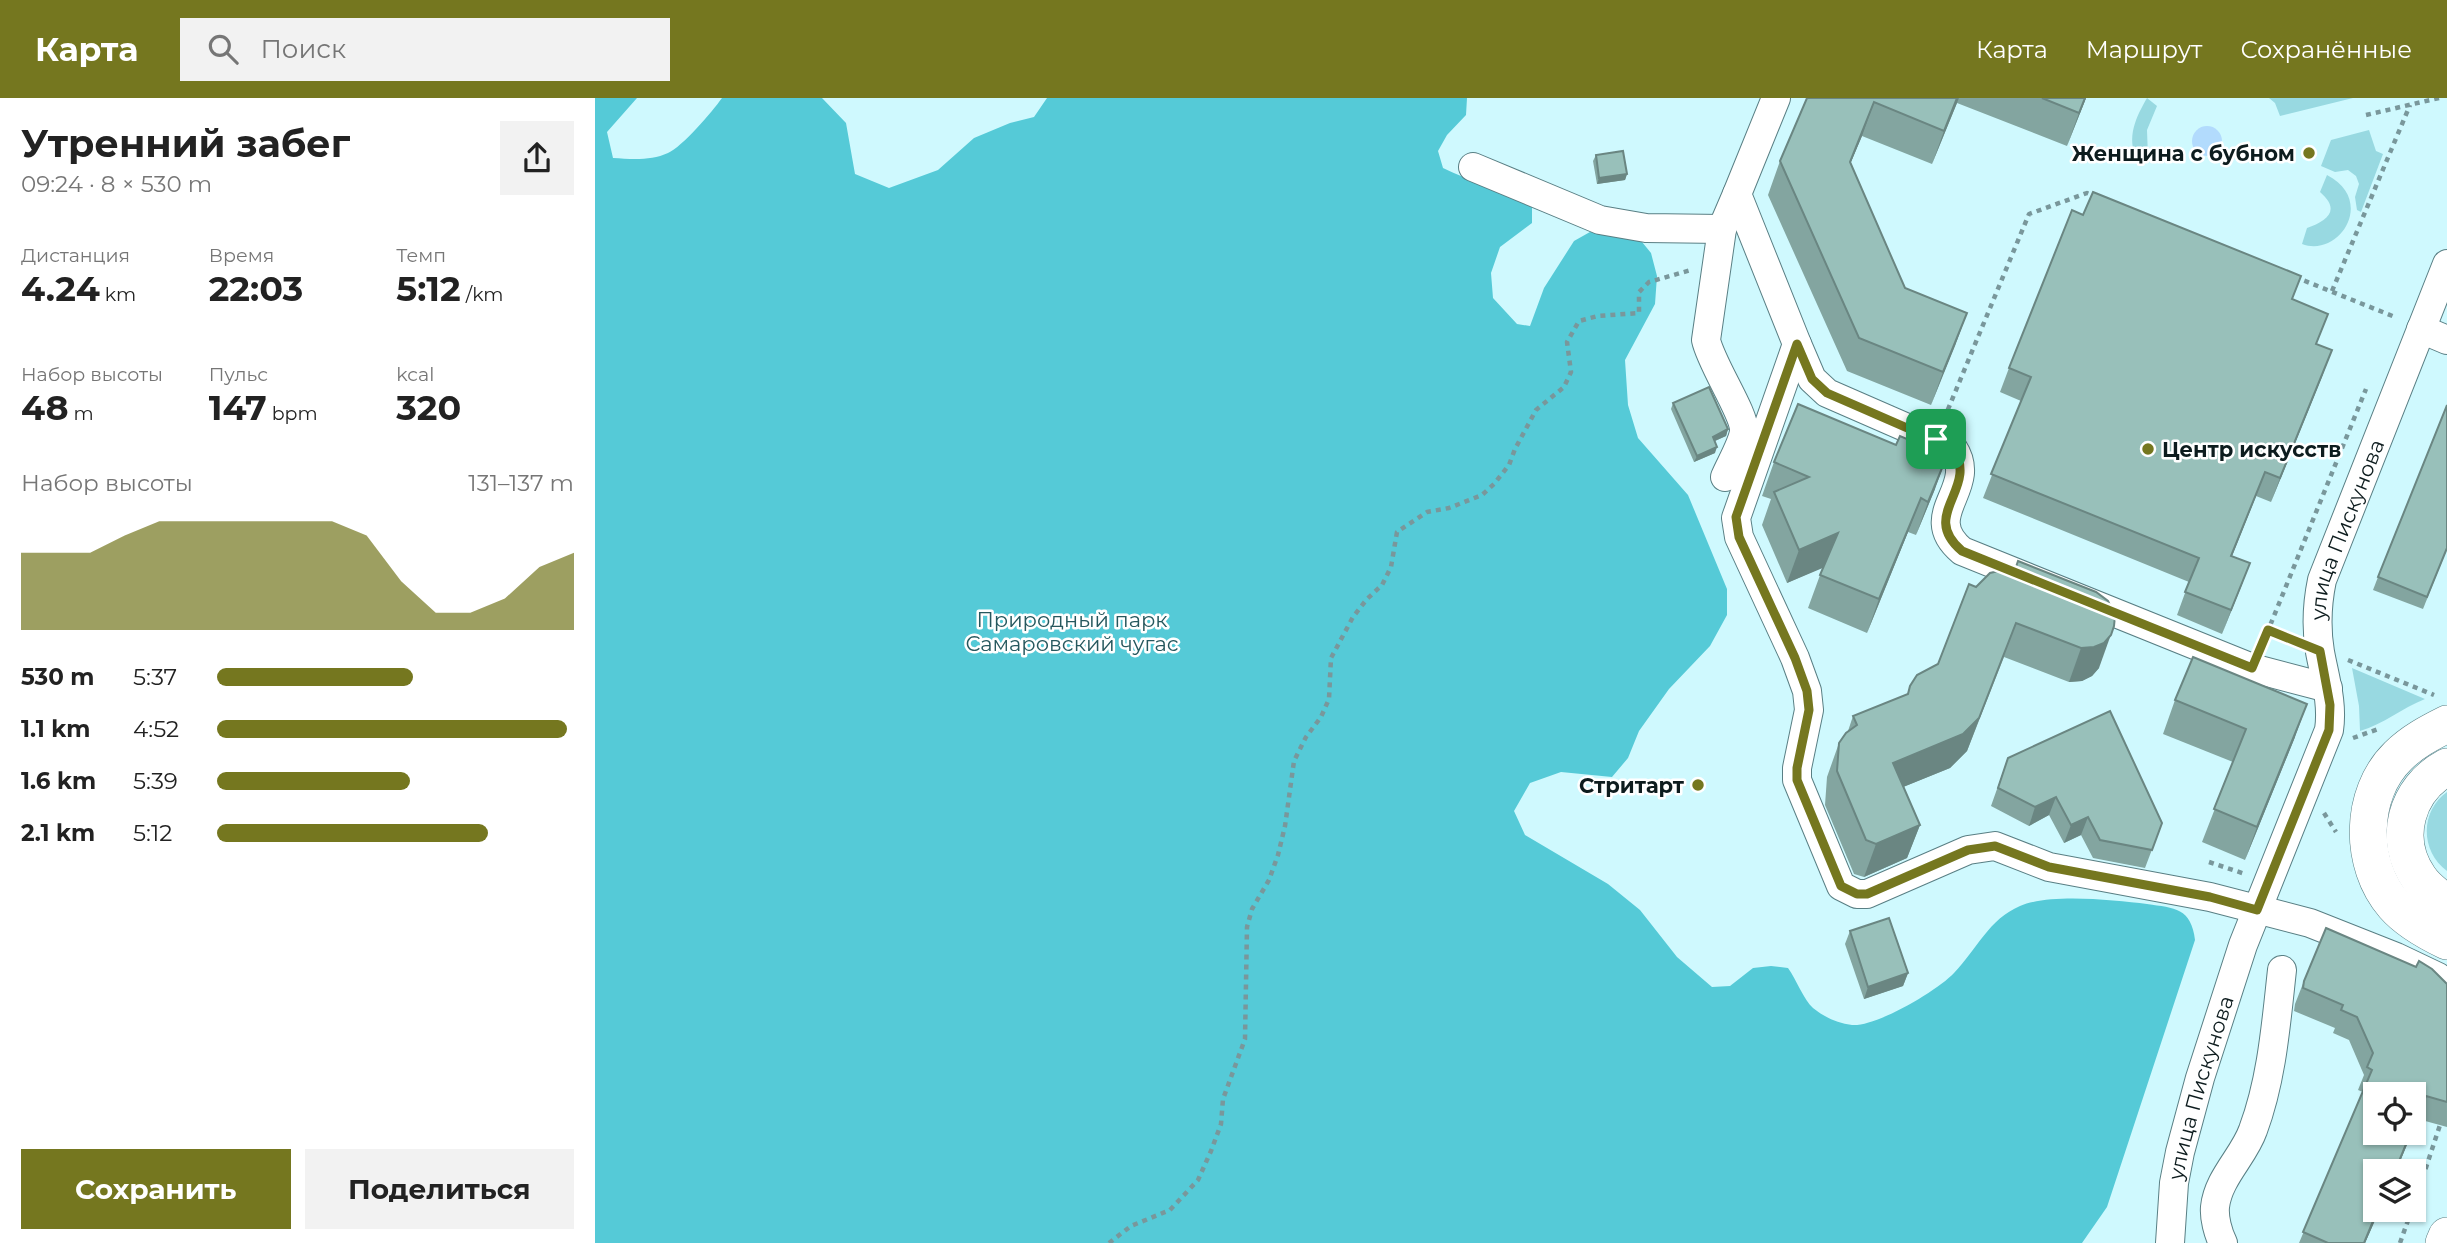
<!DOCTYPE html>
<html lang="ru">
<head>
<meta charset="utf-8">
<style>
  body { margin:0; font-family:Montserrat,sans-serif; background:#f2f2f2; color:#222; height:100vh; display:flex; flex-direction:column; font-size:26px; white-space:nowrap }
  * { box-sizing:border-box; margin:0 }
  p { font-size:23px; color:#767676 }
  .icon { flex:none; width:38px; height:38px; fill:none; stroke:currentColor; stroke-width:2; stroke-linecap:round; stroke-linejoin:round }
  .map { position:relative; flex:1; overflow:hidden }
  .drawer { display:flex; flex-direction:column; background:#fff; width:595px }
  .drawer>* { flex:none }
  .tools { position:absolute; left:1768px; top:984px; display:grid; gap:14px }
  .tools a { display:grid; place-items:center; width:63px; height:63px; border-radius:0px; background:#fff; box-shadow:0 2px 5px #0004; font-size:35px }
  .pin { position:absolute; display:grid; place-items:center; width:60px; height:60px; color:#fff; margin:-30px; border-radius:14px; box-shadow:0 4px 10px #0006 }
  .round { display:grid; place-items:center; flex:none; width:74px; height:74px; border-radius:0px; background:#f2f2f2 }
  .head { display:flex; align-items:center; justify-content:space-between; height:119px; padding:0 21px }
  h1 { font-size:38px; font-weight:700; line-height:52px }
  .metrics { display:grid; grid-template-columns:repeat(3,1fr); gap:10px; height:119px; padding:7px 21px }
  .metrics div { display:grid; align-content:center }
  .metrics b { font-size:35px; font-weight:700 }
  .metrics small { font-size:19px; font-weight:400 }
  .metrics p { font-size:19px }
  .chart { height:196px; padding:14px 21px }
  .chart p { display:flex; justify-content:space-between }
  .chart svg { width:100%; height:126px; margin-top:7px; fill:#75771f; opacity:.7 }
  .button { display:flex; gap:14px; margin-top:auto; padding:14px 21px }
  .button a { flex:1; height:80px; border-radius:0px; background:#75771f; color:#fff; font-size:28px; font-weight:700; line-height:80px; text-align:center }
  .button a+a { background:#f2f2f2; color:#222 }
  ul { padding:0 21px; list-style:none; font-size:23px }
  li { display:grid; grid-template-columns:112px 84px 1fr; align-items:center; height:52px }
  li i { height:18px; border-radius:9px; background:#75771f }
  header { display:flex; align-items:center; gap:42px; box-sizing:border-box; height:98px; padding:0 35px; background:#75771f; color:#fff }
  header strong { font-size:33px }
  nav { display:flex; gap:38px; margin-inline-start:auto; font-size:24px }
  .search { width:490px; height:63px; background:#f2f2f2; display:flex; align-items:center; gap:18px; box-sizing:border-box; padding:0 24px; border-radius:0px; color:#767676; font-size:26px }
  main { display:flex; flex:1; min-height:0 }
  .map>svg:first-child { display:block }
</style>
</head>
<body>
<header>
<strong>Карта</strong>
<div class="search"><svg class="icon" aria-label="search" viewBox="0 0 24 24"><circle cx="10" cy="10" r="6"/><path d="M15 15l6 6"/></svg>Поиск</div>
<nav><a>Карта</a><a>Маршрут</a><a>Сохранённые</a></nav>
</header>
<main>
<section class="drawer">
<div class="head"><div><h1>Утренний забег</h1><p>09:24 · 8 × 530 m</p></div><a class="round"><svg class="icon" aria-label="share" viewBox="0 0 24 24"><path d="M12 15V3M7 8l5-5 5 5M5 13v7h14v-7"/></svg></a></div>
<div class="metrics">
<div><p>Дистанция</p><b>4.24<small> km</small></b></div>
<div><p>Время</p><b>22:03</b></div>
<div><p>Темп</p><b>5:12<small> /km</small></b></div>
</div>
<div class="metrics">
<div><p>Набор высоты</p><b>48<small> m</small></b></div>
<div><p>Пульс</p><b>147<small> bpm</small></b></div>
<div><p>kcal</p><b>320</b></div>
</div>
<div class="chart"><p><span>Набор высоты</span>131–137 m</p>
<svg viewBox="0 0 160 44" preserveAspectRatio="none"><path d="M0 44V17L10 17L20 17L30 11L40 6L50 6L60 6L70 6L80 6L90 6L100 11L110 27L120 38L130 38L140 33L150 22L160 17V44z"/></svg>
</div>
<ul>
<li><b>530 m</b>5:37<i style="width:55%"></i></li>
<li><b>1.1 km</b>4:52<i style="width:98%"></i></li>
<li><b>1.6 km</b>5:39<i style="width:54%"></i></li>
<li><b>2.1 km</b>5:12<i style="width:76%"></i></li>
</ul>
<div class="button"><a>Сохранить</a><a>Поделиться</a></div>
</section>
<div class="map">
<svg width="1852" height="1145" viewBox="0 0 1852 1145">
  <rect width="100%" height="100%" fill="#cff9fe"/>
  <g fill="#98d9e1">
    <path d="M1552,0l10,8 -10,24 1,28 -11,1c-11,-21 -1,-42 10,-61z"/>
    <path d="M1674,0h84l-73,18 -5,-13z"/>
    <path d="M1774,32l7,21 7,3 -22,58 -4,-2 -2,-13 4,-13 -3,-8 -8,-6 -13,2 -14,-6 10,-26z"/>
    <path d="M1732,77c49,25 13,83 -25,69l5,-16c19,-7 35,-17 13,-36z"/>
    <path d="M1757,570l73,31c-23,9 -41,25 -65,32l-1,-25z"/>
    <path d="M1852,694v79c-27,-20 -27,-60 0,-79z"/>
  </g>
  <path fill="#55cad7" d="M0,0h42l-30,34 6,26c18,1 38,3 55,-5 14,-6 44,-41 54,-55h100l24,25 9,51 34,14 49,-18 36,-32 36,-15 24,-6 13,-19h420l-1,17 -19,20 -9,16 5,17c29,14 60,23 89,38v17l-32,24 -9,26 2,25 24,26 13,2 14,-38 30,-47 16,-9 26,2 26,8 9,11 6,23 -2,28 -30,56 3,45 10,33 50,57 39,94v26l-17,31 -41,43 -30,42 -11,27 -16,19 -51,-5 -31,11 -16,28 11,24 83,49 32,26 37,47 35,30 18,-1 23,-18 18,-2 17,2c8,11 16,32 25,40 11,9 24,15 39,17 24,2 85,-34 102,-52 23,-24 35,-54 66,-67 30,-13 94,-6 127,-2 28,4 44,4 48,36l-88,267 -25,36h-1487z"/>
  <circle fill="#b2dbfd" cx="1612" cy="43" r="15"/>
  <g fill="none" stroke-linecap="round" stroke-linejoin="round">
    <g stroke="#597f84" stroke-width="30">
      <g id="minor">
        <path d="M1181,0l-39,96 60,150 -61,174 3,19 56,121 12,33 2,19 -12,58v12l44,106 16,8h10l101,-44 27,-4 54,21 161,30 100,26 86,34 42,20 9,7"/>
        <path d="M878,69l127,53 46,8 76,1"/>
        <path d="M1826,231l26,11"/>
        <path d="M1202,246l15,35 15,14 126,55c27,41 -35,66 9,103l290,117 76,20"/>
        <path d="M1130,379c5,-12 18,-34 19,-46 1,-17 -33,-67 -38,-91l16,-111 15,-35"/>
        <path id="s1" d="M1575,1145l4,-60 6,-31 20,-74 43,-133 86,-215c4,-27 -4,-51 -9,-78 -4,-24 -3,-48 2,-72l125,-316"/>
        <path d="M1628,1145c-5,-10 -9,-25 -8,-36 3,-29 29,-51 38,-77 19,-51 23,-106 29,-160"/>
      </g>
    </g>
    <g stroke="#597f84" stroke-width="38">
      <g id="major">
        <path d="M1852,626c-18,9 -35,18 -49,32 -39,38 -39,109 -4,149 14,16 34,27 53,36"/>
        <path d="M1852,669c-41,22 -55,72 -28,111 7,11 18,18 28,26"/>
        <path d="M1849,1145l3,-7"/>
      </g>
    </g>
    <g stroke="#79979b" stroke-width="4.5" stroke-dasharray="5 5" stroke-linecap="butt">
      <path d="M1771,17l73,-17"/>
      <path d="M1700,179l100,40v2"/>
      <path d="M1737,193l78,-186"/>
      <path d="M1349,321l85,-205 58,-21 8,3"/>
      <path d="M1673,532l26,12"/>
      <path d="M1668,545l103,-254"/>
      <path d="M1753,562l86,35"/>
      <path d="M1758,640l28,-10"/>
      <path d="M1729,715l12,19"/>
      <path d="M1614,764l36,12"/>
      <path d="M1818,1109l28,-85"/>
      <path d="M514,1145l22,-17 39,-16 28,-30 13,-29 10,-27 2,-25 22,-60 2,-112 5,-18 17,-29 9,-25 7,-29 9,-65 12,-24 15,-20 8,-18 2,-41 22,-41 14,-18 15,-14 9,-18 6,-35 30,-20 22,-4 33,-13 12,-11 15,-19 6,-16 21,-39 28,-23 7,-15 -4,-30 12,-21 19,-5 41,-3v-21l10,-10 42,-12"/>
      <path d="M1805,1145l12,-34"/>
    </g>
    <use href="#minor" stroke="#fff" stroke-width="28"/>
    <use href="#major" stroke="#fff" stroke-width="37"/>
  </g>
  <g fill="#83a5a0">
    <path d="M1212,0h279l-19,48 -110,-43 -25,61 -70,-28 -12,28 55,124 62,25 -36,92 -84,-34 -79,-176 12,-34z"/>
    <path d="M1001,57l31,19 -2,6 -28,4 -4,-23z"/>
    <path d="M1697,201l25,45 6,30 -52,128 -15,-6 -24,60 18,7 -28,71 -45,-19 12,-33 -206,-84 38,-97 -21,-9 9,-24z"/>
    <path d="M1078,305l55,26 -2,7 -11,5v12l-21,9 -23,-53z"/>
    <path d="M1179,364l161,27 -19,46 -8,-3 -41,101 -59,-25 15,-41 -36,16 -25,-58 9,-26 -9,-3z"/>
    <path d="M1852,451l-24,60 -50,-19 5,-13z"/>
    <path d="M1421,469l83,101 -7,8 -10,5 -13,1 -65,-25 -37,94 -17,17 -47,19 17,38 -13,33 -43,19 -10,-3 -29,-69 2,-28 12,-34 9,-12 5,-15 54,-21 3,-9 28,-22 38,-77z"/>
    <path d="M1580,602l120,37 -50,123 -43,-18 31,-80 -70,-28z"/>
    <path d="M1413,660l154,65 -17,45 -52,-10 -12,-23 -17,8 -15,-28 -20,11 -38,-20z"/>
    <path d="M1255,833l58,42 -5,13 -39,13 -19,-55z"/>
    <path d="M1709,883l143,3v143l-29,-8 -22,52h-21v38h5l-15,34h-66l64,-151 -5,-2 6,-15 -15,-35 -16,-7 2,-5 -41,-17 1,-7z"/>
  </g>
  <g fill="#6a8682">
    <path d="M1362,0h2l-27,66 12,-33z"/>
    <path d="M1490,0h1l-19,48 12,-33z"/>
    <path d="M1279,4l-12,34 -25,59 13,-33z"/>
    <path d="M1032,76l-2,6 -28,4 2,-6z"/>
    <path d="M1372,215l-12,33 -24,59 12,-33z"/>
    <path d="M1737,252l-9,24 -52,128 9,-24z"/>
    <path d="M1133,331l-2,7 -16,7 3,-6z"/>
    <path d="M1122,349l-2,6 -21,9 3,-6z"/>
    <path d="M1352,358l-12,33 -19,46 12,-33z"/>
    <path d="M1670,374l-9,24 -34,84 9,-24z"/>
    <path d="M1326,400l-13,34 -41,101 12,-34z"/>
    <path d="M1243,435l-13,34 -38,16 12,-33z"/>
    <path d="M1655,465l-9,24 -19,47 9,-24z"/>
    <path d="M1421,525l-49,128 -17,17 -69,28 12,-33z"/>
    <path d="M1519,528l-15,42 -7,8 -10,5 -13,1 12,-34z"/>
    <path d="M1712,606l-12,33 -50,123 12,-33z"/>
    <path d="M1461,699l-7,18 -20,11 6,-19z"/>
    <path d="M1493,719l-7,18 -17,8 7,-18z"/>
    <path d="M1325,727l-13,33 -43,19 12,-33z"/>
    <path d="M1313,875l-5,13 -39,13 4,-12z"/>
    <path d="M1816,1034h1l-16,39h-1z"/>
    <path d="M1783,1111h2l-15,34h-1z"/>
  </g>
  <g fill="#98c0ba" stroke="#6a8682" stroke-width="2">
    <path d="M1212,0h150l-13,33 -70,-29 -24,60 55,126 62,25 -24,59 -84,-34 -79,-177z"/>
    <path d="M1447,0h43l-6,15z"/>
    <path d="M1028,53l4,23 -28,4 -3,-23z"/>
    <path d="M1498,94l208,84 -9,23 36,15 -12,30 16,6 -52,128 -15,-6 -34,84 19,7 -19,47 -46,-18 14,-34 -208,-84 40,-97 -22,-9 63,-158 11,5z"/>
    <path d="M1114,289l19,42 -15,8 4,10 -20,9 -24,-53z"/>
    <path d="M1203,306l98,41 4,-9 47,20 -19,46 -7,-4 -42,101 -59,-24 18,-42 -39,17 -25,-58 35,-15 -35,-15z"/>
    <path d="M1852,307v143l-20,49 -49,-20z"/>
    <path d="M1423,463l78,31 12,9 7,15 -1,10 -3,9 -7,8 -10,4 -13,1 -65,-25 -37,95 -16,16 -70,29 27,62 -44,19 -10,-4 -29,-69 2,-28 7,-10 11,-8 -4,-9 55,-22 2,-8 7,-11 21,-11 31,-80 7,3 14,-14 26,-6z"/>
    <path d="M1598,559l114,47 -50,123 -43,-18 32,-80 -71,-29z"/>
    <path d="M1515,613l52,112 -10,27 -52,-10 -12,-23 -17,8 -15,-28 -21,10 -37,-19 10,-30z"/>
    <path d="M1294,820l19,55 -40,14 -18,-56z"/>
    <path d="M1731,830l90,39 3,-6 13,8 15,15v118l-21,-6 -13,31v-33h-38v38h36l-16,39h-20v38h3l-14,34h-36l-25,-11 69,-162 -5,-3 6,-14 -16,-36 -16,-7 2,-5 -40,-17 1,-7z"/>
  </g>
  <g fill="none" stroke-linecap="round" stroke-linejoin="round">
    <g stroke="#fff" stroke-width="14">
      <path id="route" d="M1202,246l15,35 15,14 126,55c27,41 -35,66 9,103l290,117 16,-38 52,21 10,54 -1,25 -72,180 -47,-13 -161,-30 -54,-21 -27,4 -101,44h-10l-16,-8 -44,-106v-12l12,-58 -2,-19 -12,-33 -56,-121 -3,-20z"/>
    </g>
    <use href="#route" stroke="#75771f" stroke-width="9"/>
  </g>
  <g fill="#75771f" stroke="#fff" stroke-width="2.5">
    <circle cx="1714" cy="55" r="7"/>
    <circle cx="1553" cy="351" r="7"/>
    <circle cx="1103" cy="687" r="7"/>
  </g>
  <g text-anchor="middle" dominant-baseline="central" stroke-width="5" stroke-linejoin="round" paint-order="stroke">
    <g font-size="21" font-weight="bold" fill="#0d1c1e" stroke="#fff" text-anchor="end">
      <text x="1700" y="55">Женщина с бубном</text>
      <text x="1567" y="351" text-anchor="start">Центр искусств</text>
      <text x="1089" y="687">Стритарт</text>
    </g>
    <g font-size="21" fill="#0d1c1e" stroke="#fff">
      <text stroke="none"><textPath href="#s1" startOffset="746">улица Пискунова</textPath></text>
      <text stroke="none"><textPath href="#s1" startOffset="159">улица Пискунова</textPath></text>
    </g>
    <g font-size="21" fill="#26585e" stroke="#fff">
      <text x="477" y="521">Природный парк<tspan x="477" dy="24">Самаровский чугас</tspan></text>
    </g>
  </g>
</svg>
<div class="tools">
<a><svg class="icon" aria-label="locate" viewBox="0 0 24 24"><circle cx="12" cy="12" r="6"/><path d="M12 2v4M12 18v4M2 12h4M18 12h4"/></svg></a>
<a><svg class="icon" aria-label="layers" viewBox="0 0 24 24"><path d="M12 4l9 5-9 5-9-5zM3 14l9 5 9-5"/></svg></a>
</div>
<div class="pin" style="left:1341px;top:341px;background:#1e9e55"><svg class="icon" aria-label="arrive" viewBox="0 0 24 24"><path d="M6 21V4h12l-3 4 3 4H6"/></svg></div>
</div>
</main>
</body>
</html>
